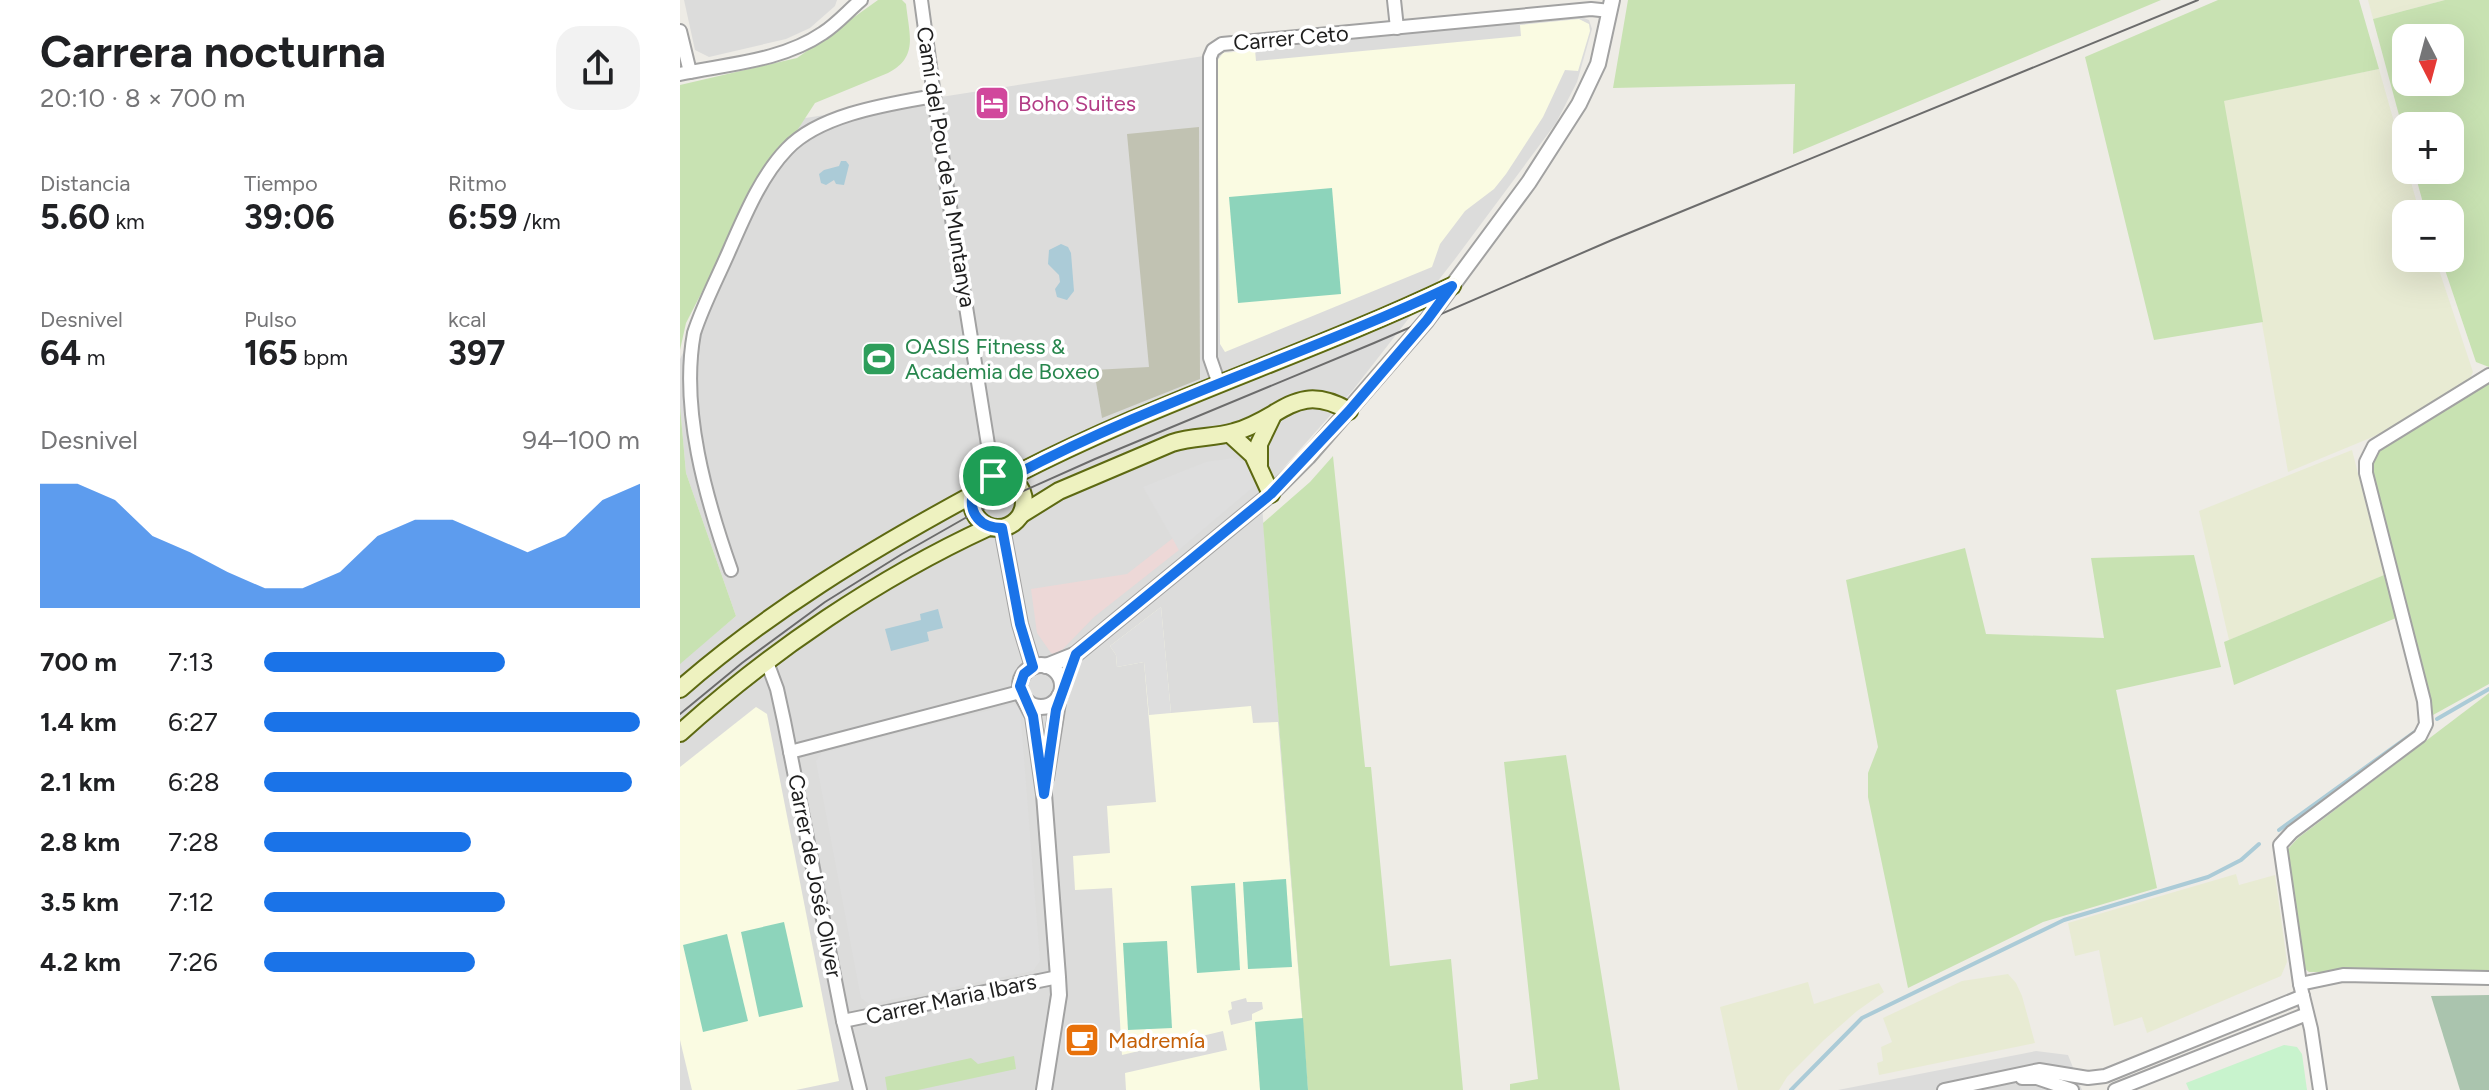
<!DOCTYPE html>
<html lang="es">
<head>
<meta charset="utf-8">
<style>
  body { margin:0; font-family:Figtree,sans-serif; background:#f2f2f2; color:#202124; height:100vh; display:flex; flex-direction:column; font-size:30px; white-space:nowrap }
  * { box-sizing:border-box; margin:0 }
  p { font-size:26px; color:#757577 }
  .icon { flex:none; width:44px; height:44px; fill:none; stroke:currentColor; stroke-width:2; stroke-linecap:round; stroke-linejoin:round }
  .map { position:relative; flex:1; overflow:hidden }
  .details { display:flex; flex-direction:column; background:#fff; width:680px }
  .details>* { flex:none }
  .needle { width:52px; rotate:174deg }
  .controls { position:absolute; left:1712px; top:24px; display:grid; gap:16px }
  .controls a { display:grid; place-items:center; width:72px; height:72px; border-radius:16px; background:#fff; box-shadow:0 8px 32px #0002; font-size:40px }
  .pin { position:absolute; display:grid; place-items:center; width:68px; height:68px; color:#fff; margin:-34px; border:4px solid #fff; border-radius:50%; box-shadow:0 2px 8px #0007 }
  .round { display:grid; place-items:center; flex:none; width:84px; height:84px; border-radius:24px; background:#f2f2f2 }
  .headline { display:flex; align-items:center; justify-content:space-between; height:136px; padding:0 40px }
  h1 { font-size:44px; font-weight:700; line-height:60px }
  .stats { display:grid; grid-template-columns:repeat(3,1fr); gap:12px; height:136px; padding:8px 40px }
  .stats div { display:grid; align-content:center }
  .stats b { font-size:34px; font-weight:700 }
  .stats small { font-size:22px; font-weight:400 }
  .stats p { font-size:22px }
  .chart { height:224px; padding:16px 40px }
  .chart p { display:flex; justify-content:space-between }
  .chart svg { width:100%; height:144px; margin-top:8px; fill:#1a73e8; opacity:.7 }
  ul { padding:0 40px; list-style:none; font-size:26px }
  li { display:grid; grid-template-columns:128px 96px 1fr; align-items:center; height:60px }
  li i { height:20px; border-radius:10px; background:#1a73e8 }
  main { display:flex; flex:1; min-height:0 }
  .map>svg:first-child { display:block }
</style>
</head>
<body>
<main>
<section class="details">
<div class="headline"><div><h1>Carrera nocturna</h1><p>20:10 · 8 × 700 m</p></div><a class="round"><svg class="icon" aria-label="share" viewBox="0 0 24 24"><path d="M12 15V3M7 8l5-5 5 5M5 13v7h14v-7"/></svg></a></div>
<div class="stats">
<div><p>Distancia</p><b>5.60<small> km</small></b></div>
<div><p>Tiempo</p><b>39:06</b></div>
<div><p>Ritmo</p><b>6:59<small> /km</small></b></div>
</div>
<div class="stats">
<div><p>Desnivel</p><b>64<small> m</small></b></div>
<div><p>Pulso</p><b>165<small> bpm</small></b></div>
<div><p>kcal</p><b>397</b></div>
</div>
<div class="chart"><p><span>Desnivel</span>94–100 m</p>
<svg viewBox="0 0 160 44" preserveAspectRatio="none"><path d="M0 44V6L10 6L20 11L30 22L40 27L50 33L60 38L70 38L80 33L90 22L100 17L110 17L120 22L130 27L140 22L150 11L160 6V44z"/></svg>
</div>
<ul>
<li><b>700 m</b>7:13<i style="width:64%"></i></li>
<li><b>1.4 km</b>6:27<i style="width:100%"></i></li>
<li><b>2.1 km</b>6:28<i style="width:98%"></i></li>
<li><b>2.8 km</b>7:28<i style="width:55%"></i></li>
<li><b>3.5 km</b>7:12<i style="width:64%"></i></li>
<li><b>4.2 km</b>7:26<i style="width:56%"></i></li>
</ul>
</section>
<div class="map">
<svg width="1809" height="1090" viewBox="0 0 1809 1090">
  <rect width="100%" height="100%" fill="#eeece6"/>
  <g fill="#dcdcdb">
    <path d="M4,0h153l-2,6 -25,22 -24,11 -77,18 -14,-7z"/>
    <path d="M899,16l10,4 3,9 -15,53 -21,41 -101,136 -102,131 -92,103 47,597h-628v-427l56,-47 -50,-143 -6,-67v-47l119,-240 424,-66z"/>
    <path d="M1356,1051l32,4 14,35h-244z"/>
  </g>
  <path fill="#edd8d7" d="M493,538l6,12 -85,67 -31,32 -7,6 -5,-2 -14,-20 -6,-44 96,-15z"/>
  <g fill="#fafbe2" fill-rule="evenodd">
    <path d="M899,19l10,5 1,7 -12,40 -13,-1 -22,47 -37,57 -12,15 -29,22 -25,33 -8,23 -207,85 -5,-8 -3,-283 6,-8 32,-3 1,11 265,-25 -1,-11z"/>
    <path d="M481,607l10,106 80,-7 2,17 25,-1 30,368h-182l-1,-17 102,-23 -4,-19 -101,24 -10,-167 -37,2 -2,-34 37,-3 -3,-47 49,-4 -12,-140 -27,5 -1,-12 -6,-9zM566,998l1,4h15l1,7 -11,5v6l-21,5 -3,-14 4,-2 -1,-7z"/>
    <path d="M76,707l11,7 72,367 -43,9h-104l-12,-50v-273z"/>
  </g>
  <path fill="#c1c2b2" d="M519,127l1,252 -98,39 -8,-48 55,-3 -22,-233z"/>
  <g fill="#e8ebd3">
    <path d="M1688,0h77l-72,19z"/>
    <path d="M1699,69l41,145h-14v44h29l38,114 -7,14 -91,50 -87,36 -65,-371z"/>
    <path d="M1672,450l32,125 -155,65 -30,-129z"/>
    <path d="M1556,874l3,11 36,-10 12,87 -6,14 -134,57 -5,-16 -28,9 -15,-76 -24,6 -7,-33z"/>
    <path d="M1328,974l8,9 6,13 13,47 -156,32 -2,-12 6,-2 -2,-14 11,-5 -9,-24 79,-37z"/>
    <path d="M1128,982l6,22 65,-21 5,9 -27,19 -33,29 -37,37 -8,13h-41l-18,-83z"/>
  </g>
  <g fill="#c8e2b2" fill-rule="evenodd">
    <path d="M198,0h24l4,4c3,30 13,53 -18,69l-73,30 -76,117 -53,103 -6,27v-265l117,-27z"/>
    <path d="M948,0h533l-368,154 2,-70 -182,4z"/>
    <path d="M1538,0h141l20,69 -155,32 39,221 -109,18 -69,-283z"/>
    <path d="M1765,0h44v367l-13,-5 -35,-104h9v-44h-24l-12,-44h36v-44h-44v15l-33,-122zM1726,38h44v44h-44z"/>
    <path d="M1809,381v303l-56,31 -45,-164 -19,-85 6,-15z"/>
    <path d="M0,406l6,67 50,143 -56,48z"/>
    <path d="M653,456l32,311h6l19,199 61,-7 12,131h-155l-45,-567 47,-41z"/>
    <path d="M1285,548l21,86 118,4 -13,-80 103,-3 27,112 -105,23 41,198 -114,34 -135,66 -40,-191v-24l10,-26 -32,-167z"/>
    <path d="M1704,575l12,43 -162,67 -10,-43z"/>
    <path d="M1809,693v280l-180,-1 -5,-4 -18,-106 2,-13 10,-11z"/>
    <path d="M886,755l54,335h-110v-6l28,-5 -34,-317z"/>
    <path d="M334,1056l2,13 -98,21h-31l-2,-13 86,-19 7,6z"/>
  </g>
  <path fill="#aac4ae" d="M1809,995v95h-29l-29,-94z"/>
  <path fill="#c8f3cd" d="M1604,1045l13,2 5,7 5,36h-118l-3,-7z"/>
  <g fill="#8dd4bb">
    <path d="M652,188l9,106 -103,9 -9,-106z"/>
    <path d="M606,879l6,88 -44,2 -5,-87z"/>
    <path d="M555,883l5,87 -43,3 -6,-87z"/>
    <path d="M104,922l19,85 -44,10 -18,-85z"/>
    <path d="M47,934l21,87 -45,11 -20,-87z"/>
    <path d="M487,941l5,87 -44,2 -5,-87z"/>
    <path d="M623,1018l5,72h-48l-5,-68z"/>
  </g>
  <g fill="#dedede">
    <path d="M553,458l17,6 7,20 -78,66 -36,-63 63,-25z"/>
    <path d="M481,607l10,106 -22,2 -5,-53 -27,5 -1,-12 -6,-9z"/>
    <path d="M334,704l6,4 20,253 -7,10 -164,33 -8,-6 -45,-237 6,-8z"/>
  </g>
  <g fill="#abcbd7">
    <path d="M161,161h5l3,4 -5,20 -8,-1 -2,-4 -8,5 -5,-2 -2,-9 5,-4 15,-4z"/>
    <path d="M381,244l7,3 3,6 3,38 -7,9 -10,-3 -2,-8 5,-7 -1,-7 -11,-11 1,-14z"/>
    <path d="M258,609l5,19 -16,4 2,9 -38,10 -6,-22 36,-9 -1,-6z"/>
  </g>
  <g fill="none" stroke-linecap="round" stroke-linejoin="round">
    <g stroke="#abcbd7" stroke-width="4">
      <path d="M1757,719l52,-30"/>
      <path d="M1599,830l137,-99"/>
      <path d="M1111,1090l71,-72 202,-98 144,-43 33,-17 18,-16"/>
    </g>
    <g stroke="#a2a2a2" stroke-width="16">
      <g id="minor">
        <path d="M241,0l23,169 49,307"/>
        <path d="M714,0l3,28"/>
        <path d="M0,31l10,41"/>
        <path d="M0,74c48,-10 102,-13 143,-41 14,-9 25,-22 38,-33"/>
        <path d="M539,384l-9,-26v-301l3,-7 9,-6 369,-35 19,2"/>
        <path d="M51,570c-25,-71 -51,-161 -37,-237 9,-28 24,-56 36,-84 15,-34 31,-73 57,-100 33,-35 102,-45 147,-53"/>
        <path d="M87,662l10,27 7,32 59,300 17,69"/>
        <path d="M110,752l230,-60"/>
        <path d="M1620,984l43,-9 146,3"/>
        <path d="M163,1021l215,-44"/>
        <path d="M1342,1078h15l35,12"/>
        <path d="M1264,1090l95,-20 49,8 17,-2 198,-80"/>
        <path d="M1435,1090l192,-76"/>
        <path d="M1640,1090l-9,-61 -11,-45 -20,-139 12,-13 128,-96 6,-12 -2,-23 -58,-228v-11l8,-16 115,-71"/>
      </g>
    </g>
    <g stroke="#a2a2a2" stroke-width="18">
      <g id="tertiary">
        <path d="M322,528l18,96 13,43"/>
        <circle cx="361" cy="686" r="21"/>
        <path d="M366,666l30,-12 195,-160 37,-37 119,-137 102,-138 50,-78 19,-40 14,-64"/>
        <path d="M343,697l10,19 11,78 14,183 1,18 -15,95"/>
        <path d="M366,778l13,-82"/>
      </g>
    </g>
    <g stroke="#5d6912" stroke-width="20">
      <g id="secondary">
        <path d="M550,434l23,21 18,39"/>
        <path d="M579,465v-21l13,-27"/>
        <circle cx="318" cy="502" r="26"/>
        <path d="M329,478c143,-75 298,-123 443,-192"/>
        <path d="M342,514l37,-23 113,-48c21,-7 42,-5 62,-11 48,-13 62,-52 115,-21"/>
        <path d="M0,689c89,-78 189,-138 292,-194"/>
        <path d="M0,733c91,-82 198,-155 309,-206"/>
      </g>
    </g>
    <use href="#minor" stroke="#fff" stroke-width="12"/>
    <use href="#tertiary" stroke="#fff" stroke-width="14"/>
    <use href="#secondary" stroke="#eef2c0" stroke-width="16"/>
    <path stroke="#6c6c6c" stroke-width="2" d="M0,714l62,-51 83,-61 77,-48 72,-41 121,-54 279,-116 238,-103 586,-240"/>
  </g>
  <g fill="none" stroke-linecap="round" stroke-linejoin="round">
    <g stroke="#fff" stroke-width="16">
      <path id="route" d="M772,286l-25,34 -78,91 -78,83 -195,160 -20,56 -12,84 -11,-78 -13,-30 4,-12 9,-7 -13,-43 -18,-96c-46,0 -36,-64 7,-50 142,-76 298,-123 443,-192z"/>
    </g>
    <use href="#route" stroke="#1a73e8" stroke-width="10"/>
  </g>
  <defs>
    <g id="hotel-square" transform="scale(1.8)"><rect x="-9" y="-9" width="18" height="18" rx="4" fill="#d1479c" stroke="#fff"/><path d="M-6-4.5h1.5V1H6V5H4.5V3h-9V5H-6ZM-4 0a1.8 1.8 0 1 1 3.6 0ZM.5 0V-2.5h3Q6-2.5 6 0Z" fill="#fff"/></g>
    <g id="stadium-square" transform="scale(1.8)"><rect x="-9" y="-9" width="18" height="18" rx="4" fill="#2e9e5b" stroke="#fff"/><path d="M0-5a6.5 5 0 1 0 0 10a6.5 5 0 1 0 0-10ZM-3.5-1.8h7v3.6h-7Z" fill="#fff"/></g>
    <g id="cafe-square" transform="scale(1.8)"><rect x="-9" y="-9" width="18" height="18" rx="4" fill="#e8710a" stroke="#fff"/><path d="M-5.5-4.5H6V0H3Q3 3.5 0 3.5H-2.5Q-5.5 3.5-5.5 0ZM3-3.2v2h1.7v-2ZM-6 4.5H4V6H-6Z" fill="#fff"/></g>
  </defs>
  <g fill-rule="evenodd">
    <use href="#hotel-square" x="312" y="103"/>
    <use href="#stadium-square" x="199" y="359"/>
    <use href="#cafe-square" x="402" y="1040"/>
  </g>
  <g text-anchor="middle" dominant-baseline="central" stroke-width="7" stroke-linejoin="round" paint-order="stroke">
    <g font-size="22" fill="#1e1e1e" stroke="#fff">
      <text transform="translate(611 38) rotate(-5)">Carrer Ceto</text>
      <text transform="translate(266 167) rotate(81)">Camí del Pou de la Muntanya</text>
      <text transform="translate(135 876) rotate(79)">Carrer de José Oliver</text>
      <text transform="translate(271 999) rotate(-12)">Carrer Maria Ibars</text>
    </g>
    <g font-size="22" fill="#b23c85" stroke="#fff" text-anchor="start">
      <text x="338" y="103">Boho Suites</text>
    </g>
    <g font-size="22" fill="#27864d" stroke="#fff" text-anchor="start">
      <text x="225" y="346">OASIS Fitness &amp;<tspan x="225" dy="25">Academia de Boxeo</tspan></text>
    </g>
    <g font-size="22" fill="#c56008" stroke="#fff" text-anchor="start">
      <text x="428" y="1040">Madremía</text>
    </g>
  </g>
</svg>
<div class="controls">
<a><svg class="needle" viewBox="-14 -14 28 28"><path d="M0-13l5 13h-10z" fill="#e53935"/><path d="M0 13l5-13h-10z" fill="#757577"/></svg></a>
<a>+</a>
<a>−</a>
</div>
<div class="pin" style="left:313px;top:476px;background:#1e9e55"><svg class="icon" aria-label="arrive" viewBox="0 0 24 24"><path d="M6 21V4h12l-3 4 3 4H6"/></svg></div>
</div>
</main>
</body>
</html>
